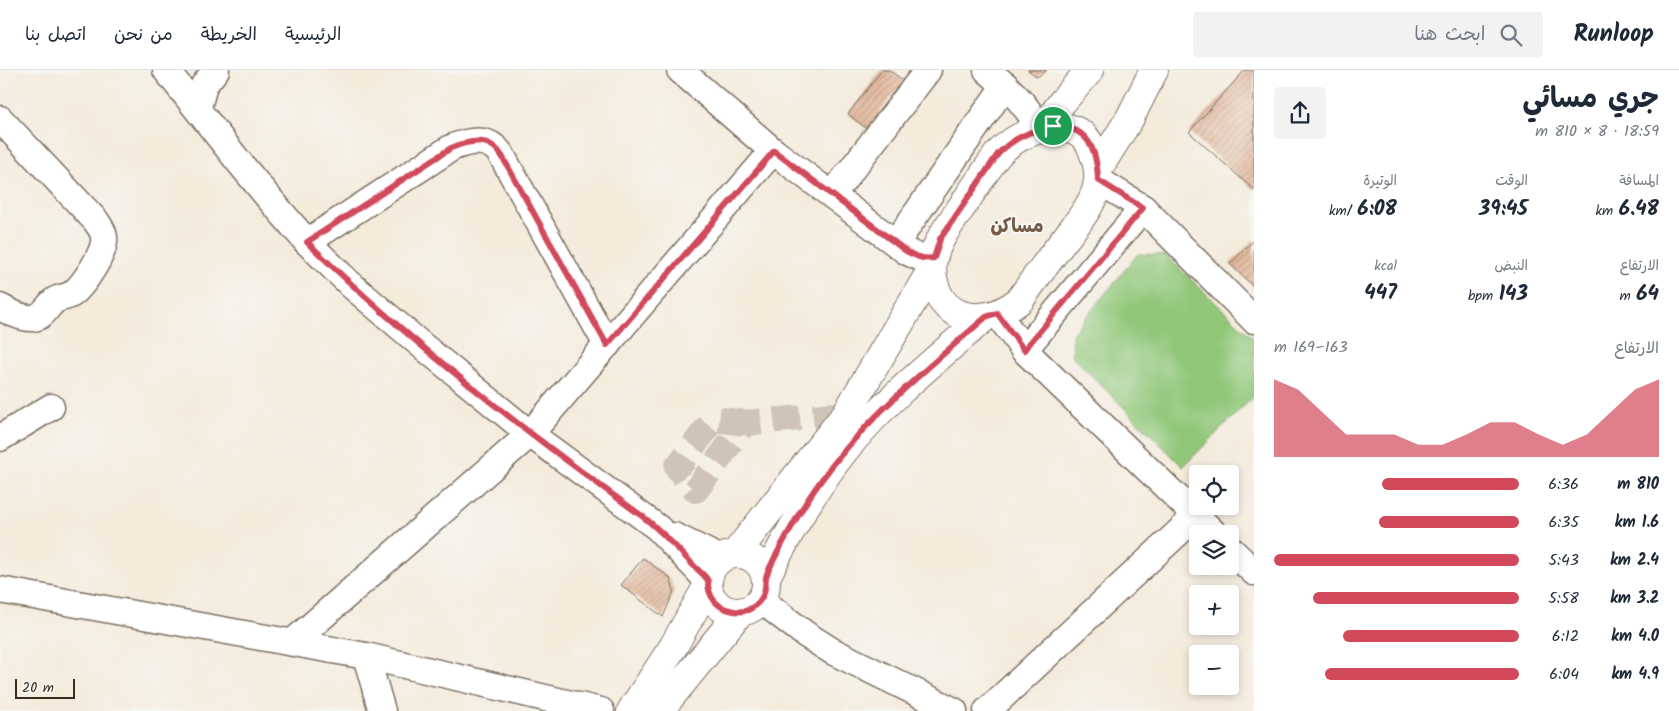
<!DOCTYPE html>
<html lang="ar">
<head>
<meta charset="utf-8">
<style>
  body { margin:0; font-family:Kalam,"Playpen Sans Arabic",sans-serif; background:#f2f2f3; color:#1f2937; direction:rtl; height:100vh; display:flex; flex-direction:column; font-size:19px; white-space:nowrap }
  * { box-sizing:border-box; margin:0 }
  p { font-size:16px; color:#747a83 }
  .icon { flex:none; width:28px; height:28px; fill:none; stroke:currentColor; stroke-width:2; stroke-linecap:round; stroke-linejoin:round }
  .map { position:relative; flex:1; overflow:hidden; direction:ltr }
  .panel { display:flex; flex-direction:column; background:#fff; width:425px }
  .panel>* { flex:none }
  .controls { position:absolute; left:1189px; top:395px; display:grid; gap:10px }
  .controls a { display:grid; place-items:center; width:50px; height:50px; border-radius:5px; background:#fff; box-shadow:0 2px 8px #0003; font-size:25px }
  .scale { position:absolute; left:15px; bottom:12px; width:60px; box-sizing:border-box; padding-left:5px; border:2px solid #3b2a1e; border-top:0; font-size:14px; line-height:18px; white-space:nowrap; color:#3b2a1e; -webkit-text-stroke:4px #f6f6f2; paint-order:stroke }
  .pin { position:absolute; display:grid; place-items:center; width:42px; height:42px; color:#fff; margin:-21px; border:2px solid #fff; border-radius:50%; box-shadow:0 1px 5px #0007 }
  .round { display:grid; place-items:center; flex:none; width:52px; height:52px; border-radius:5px; background:#f2f2f3 }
  .headline { display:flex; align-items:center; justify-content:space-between; height:85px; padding:0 20px }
  h1 { font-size:28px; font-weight:700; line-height:38px }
  .stats { display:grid; grid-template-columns:repeat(3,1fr); gap:8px; height:85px; padding:5px 20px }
  .stats div { display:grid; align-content:center }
  .stats b { font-size:21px; font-weight:700 }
  .stats small { font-size:14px; font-weight:400 }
  .stats p { font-size:14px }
  .chart { height:140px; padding:10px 20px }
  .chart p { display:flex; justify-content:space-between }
  .chart svg { width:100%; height:90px; margin-top:5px; fill:#d1495b; opacity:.7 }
  ul { padding:0 20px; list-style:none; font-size:16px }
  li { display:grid; grid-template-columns:80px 60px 1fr; align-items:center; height:38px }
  li i { height:12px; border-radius:6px; background:#d1495b }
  header { display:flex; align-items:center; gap:30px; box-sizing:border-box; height:70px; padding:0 25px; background:#fff; border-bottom:1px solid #e0e1e3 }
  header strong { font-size:24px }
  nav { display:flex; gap:28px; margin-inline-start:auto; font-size:18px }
  .search { width:350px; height:45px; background:#f2f2f3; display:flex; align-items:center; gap:12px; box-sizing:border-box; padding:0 18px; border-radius:5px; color:#747a83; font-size:19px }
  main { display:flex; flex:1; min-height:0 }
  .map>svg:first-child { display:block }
</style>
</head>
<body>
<header>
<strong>Runloop</strong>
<div class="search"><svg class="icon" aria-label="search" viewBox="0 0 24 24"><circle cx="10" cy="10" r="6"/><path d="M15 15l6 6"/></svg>ابحث هنا</div>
<nav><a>الرئيسية</a><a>الخريطة</a><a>من نحن</a><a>اتصل بنا</a></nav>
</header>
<main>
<section class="panel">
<div class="headline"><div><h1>جري مسائي</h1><p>18:59 · 8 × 810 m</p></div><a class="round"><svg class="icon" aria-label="share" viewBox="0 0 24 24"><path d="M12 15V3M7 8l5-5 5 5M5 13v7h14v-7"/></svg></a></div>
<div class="stats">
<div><p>المسافة</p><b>6.48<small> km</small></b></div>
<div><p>الوقت</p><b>39:45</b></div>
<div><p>الوتيرة</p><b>6:08<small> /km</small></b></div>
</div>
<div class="stats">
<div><p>الارتفاع</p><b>64<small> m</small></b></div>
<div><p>النبض</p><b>143<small> bpm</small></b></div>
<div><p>kcal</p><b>447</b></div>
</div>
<div class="chart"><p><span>الارتفاع</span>163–169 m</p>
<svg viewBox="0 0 160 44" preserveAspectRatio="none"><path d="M0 44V6L10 11L20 22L30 33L40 33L50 33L60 38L70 38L80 33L90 27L100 27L110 33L120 38L130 33L140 22L150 11L160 6V44z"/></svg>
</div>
<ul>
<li><b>810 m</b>6:36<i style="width:56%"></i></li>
<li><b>1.6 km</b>6:35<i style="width:57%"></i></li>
<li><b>2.4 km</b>5:43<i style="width:100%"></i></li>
<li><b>3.2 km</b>5:58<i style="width:84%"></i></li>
<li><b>4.0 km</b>6:12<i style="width:72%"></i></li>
<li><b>4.9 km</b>6:04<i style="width:79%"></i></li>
</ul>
</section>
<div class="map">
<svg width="1254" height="641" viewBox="0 0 1254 641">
  <defs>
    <pattern id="building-hatch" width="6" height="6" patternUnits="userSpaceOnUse" patternTransform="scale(1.25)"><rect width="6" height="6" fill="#e2b79b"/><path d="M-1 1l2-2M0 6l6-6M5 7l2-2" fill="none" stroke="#b8957e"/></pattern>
  </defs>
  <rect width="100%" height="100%" fill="#f6f6f2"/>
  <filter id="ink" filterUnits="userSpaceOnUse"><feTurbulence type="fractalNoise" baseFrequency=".02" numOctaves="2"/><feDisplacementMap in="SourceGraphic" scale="10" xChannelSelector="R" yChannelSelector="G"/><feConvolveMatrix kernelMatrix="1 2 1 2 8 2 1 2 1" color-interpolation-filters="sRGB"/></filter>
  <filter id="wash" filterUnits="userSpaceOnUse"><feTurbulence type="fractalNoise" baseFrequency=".0096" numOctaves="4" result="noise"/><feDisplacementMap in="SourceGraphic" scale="20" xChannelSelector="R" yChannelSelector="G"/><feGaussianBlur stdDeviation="1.12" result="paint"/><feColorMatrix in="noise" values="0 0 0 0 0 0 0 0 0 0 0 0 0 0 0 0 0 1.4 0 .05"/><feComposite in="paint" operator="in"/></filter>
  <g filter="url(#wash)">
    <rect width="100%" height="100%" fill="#f4ebdb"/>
    <path fill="#91c779" stroke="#66784c" d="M1138,184l27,1 89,84v57l-71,71 -110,-110 -1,-23z"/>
    <g id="blocks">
      <g fill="url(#building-hatch)">
        <path d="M882,0h7l15,11 -37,48 -19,-15z"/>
        <path d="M1028,0h19l-10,7z"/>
        <path d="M1245,0h9v120l-65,-58z"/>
        <path d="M1254,170v47l-24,-23z"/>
        <path d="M643,488l27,20 4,13 -11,26 -42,-32z"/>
      </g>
    </g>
  </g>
  <g filter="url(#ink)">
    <use href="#blocks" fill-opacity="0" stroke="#7c6e60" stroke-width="1"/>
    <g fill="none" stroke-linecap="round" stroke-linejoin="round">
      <path stroke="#cfc4b5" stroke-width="26" stroke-dasharray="26 13" stroke-linecap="butt" d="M745,353l-31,-4 -37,48 19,23 49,-67 101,-9"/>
      <g stroke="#7c6e60" stroke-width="29">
        <g id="minor">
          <path d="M166,0l73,92 29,35 39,45 43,42 69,59 111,91 128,94 50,53"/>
          <path d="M680,0l93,81 133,100c9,5 17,9 28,7"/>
          <path d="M987,0c22,19 40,33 52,60"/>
          <path d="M200,30l4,-15 12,-15"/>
          <path d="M0,49l96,102c3,5 8,10 8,17 2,14 -21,48 -32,56 -6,4 -13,3 -18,7 -7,5 -10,16 -21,17 -10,1 -24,-6 -33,-11"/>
          <path d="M1098,110l45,28 111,112"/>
          <path d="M832,125l96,-125"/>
          <path d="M307,172l144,-94c12,-5 31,-11 43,-1 3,2 6,6 8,9l105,189"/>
          <path d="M896,173l109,-158"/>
          <path d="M997,243l27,37 191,184"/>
          <path d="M1024,280l119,-142"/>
          <path d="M0,368l51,-31"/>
          <path d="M674,466l47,23"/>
          <path d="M1230,479l24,23"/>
          <path d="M0,520l366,66 235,55"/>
          <path d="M761,530l44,34 27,17 122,60"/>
          <path d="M293,572l237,-208 243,-283"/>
          <path d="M366,586l16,55"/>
          <path d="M987,641l209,-195"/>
        </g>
      </g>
      <g stroke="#7c6e60" stroke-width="30">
        <g id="major">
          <path d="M1053,56c17,0 33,6 39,23 4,10 7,20 6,30 -1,24 -26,50 -40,69 -13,17 -26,34 -38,52 -16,13 -37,21 -58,15 -12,-4 -22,-14 -26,-26 -3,-9 -5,-20 -3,-30 4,-19 17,-35 28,-51 12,-18 24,-36 37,-54 15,-16 33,-24 55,-28z"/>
          <path d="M1043,58l20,-27 27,-31"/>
          <path d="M1098,99l32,-51 24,-48"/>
          <path d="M735,484l111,-140 86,-145"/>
          <circle cx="737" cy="513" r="29"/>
          <path d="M766,507c23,-45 47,-87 78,-126 41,-51 93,-92 141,-134"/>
          <path d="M631,641l42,-64 35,-62"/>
          <path d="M659,641l81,-99"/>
        </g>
      </g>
      <use href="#minor" stroke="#fff" stroke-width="26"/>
      <use href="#major" stroke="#fff" stroke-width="28"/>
    </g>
  </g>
  <g fill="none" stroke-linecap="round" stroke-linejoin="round" filter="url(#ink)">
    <g stroke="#fff" stroke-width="10">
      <path id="route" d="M1053,56c35,0 44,23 45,54l45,28 -119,142 -27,-37 -11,4c-69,60 -140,117 -187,197 -10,18 -24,41 -32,60 -3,7 0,16 -5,23 -3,6 -8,10 -14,13 -9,3 -20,1 -28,-4 -7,-5 -11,-12 -12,-21 0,-1 1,-3 0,-4 -2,-5 -10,-11 -13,-14 -17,-18 -33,-36 -53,-51 -117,-85 -232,-173 -335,-274l144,-94c12,-5 31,-11 43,-1 3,2 6,6 8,9l105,189 167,-194 132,100c9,5 17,9 28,7l6,-19 58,-85c15,-16 33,-24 55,-28z"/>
    </g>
    <use href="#route" stroke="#d1495b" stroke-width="6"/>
  </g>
  <g text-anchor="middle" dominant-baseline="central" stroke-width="4" stroke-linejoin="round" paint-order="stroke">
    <g font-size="19" font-weight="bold" fill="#755b4a" stroke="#f6f6f2">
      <text x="1017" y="157">مساكن</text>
    </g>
  </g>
</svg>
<div class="controls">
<a><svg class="icon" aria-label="locate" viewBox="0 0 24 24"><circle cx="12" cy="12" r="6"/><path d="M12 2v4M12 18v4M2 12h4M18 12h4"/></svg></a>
<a><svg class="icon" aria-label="layers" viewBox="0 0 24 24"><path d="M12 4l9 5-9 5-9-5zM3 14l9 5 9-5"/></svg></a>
<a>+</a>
<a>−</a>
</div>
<div class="scale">20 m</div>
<div class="pin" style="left:1053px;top:56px;background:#1e9e55"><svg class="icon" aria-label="arrive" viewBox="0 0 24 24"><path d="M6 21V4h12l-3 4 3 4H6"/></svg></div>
</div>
</main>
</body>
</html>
